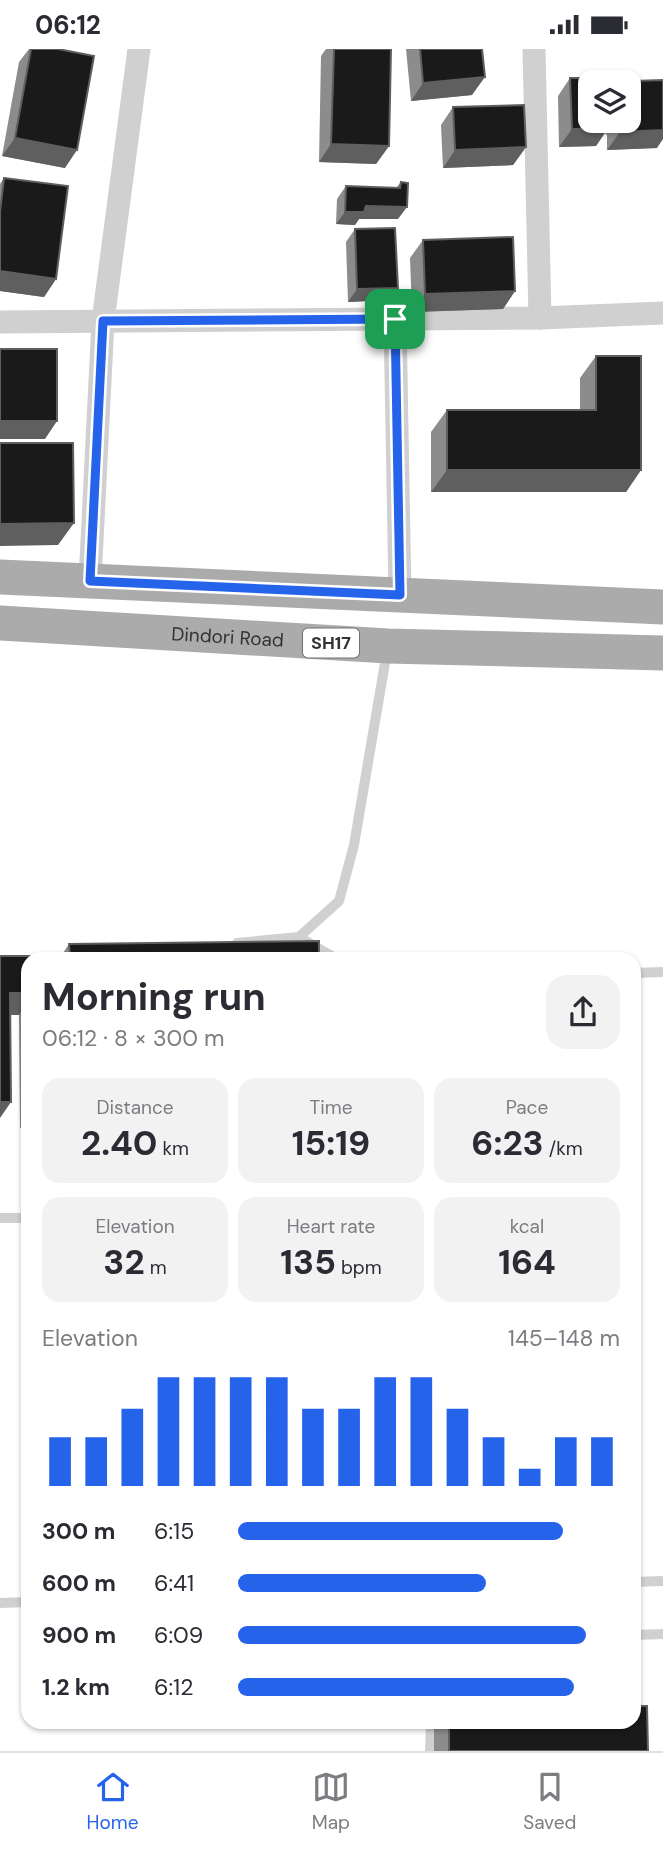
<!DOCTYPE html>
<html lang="en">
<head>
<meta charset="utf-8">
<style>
  body { margin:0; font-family:"DM Sans",sans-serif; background:#f2f2f3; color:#2b2b33; height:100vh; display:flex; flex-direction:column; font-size:26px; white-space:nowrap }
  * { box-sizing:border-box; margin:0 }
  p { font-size:23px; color:#7c7c81 }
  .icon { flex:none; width:38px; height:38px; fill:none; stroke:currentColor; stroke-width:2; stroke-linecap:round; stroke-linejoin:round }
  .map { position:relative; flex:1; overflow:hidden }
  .details { position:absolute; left:21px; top:903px; width:620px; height:777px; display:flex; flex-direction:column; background:#fff; border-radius:21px; box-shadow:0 2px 5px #0004 }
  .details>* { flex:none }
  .tools { position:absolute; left:578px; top:21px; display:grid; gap:14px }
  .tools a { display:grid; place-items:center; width:63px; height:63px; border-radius:14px; background:#fff; box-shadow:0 2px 5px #0004; font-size:35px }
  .pin { position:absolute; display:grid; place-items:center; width:60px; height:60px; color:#fff; margin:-30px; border-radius:14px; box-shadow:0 4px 10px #0006 }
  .round { display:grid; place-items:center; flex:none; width:74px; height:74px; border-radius:21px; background:#f2f2f3 }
  .summary { display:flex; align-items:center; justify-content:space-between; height:119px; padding:0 21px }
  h1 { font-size:38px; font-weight:700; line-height:52px }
  .stats { display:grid; grid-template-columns:repeat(3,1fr); gap:10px; height:119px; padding:7px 21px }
  .stats div { display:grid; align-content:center; border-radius:18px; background:#f2f2f3; text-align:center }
  .stats b { font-size:35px; font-weight:700 }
  .stats small { font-size:19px; font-weight:400 }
  .stats p { font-size:19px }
  .chart { height:196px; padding:14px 21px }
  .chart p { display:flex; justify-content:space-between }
  .chart svg { width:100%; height:126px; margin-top:7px; stroke:#2563eb; stroke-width:6 }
  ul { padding:0 21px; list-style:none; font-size:23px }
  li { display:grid; grid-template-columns:112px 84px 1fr; align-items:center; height:52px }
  li i { height:18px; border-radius:9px; background:#2563eb }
  .status { display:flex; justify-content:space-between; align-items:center; height:49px; padding:0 35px; background:#fff; direction:ltr }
  .status svg { height:19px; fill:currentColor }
  .tab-bar { display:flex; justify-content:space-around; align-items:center; height:98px; border-top:2px solid #e1e1e2; background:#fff; font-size:19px; color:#7c7c81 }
  .tab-bar a { display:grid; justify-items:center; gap:4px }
  .tab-bar .active { color:#2563eb }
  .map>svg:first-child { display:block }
</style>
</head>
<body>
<div class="status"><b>06:12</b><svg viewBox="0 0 49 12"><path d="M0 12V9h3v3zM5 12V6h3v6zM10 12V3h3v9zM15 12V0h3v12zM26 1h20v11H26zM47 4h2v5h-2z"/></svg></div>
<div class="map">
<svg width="663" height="1702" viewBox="0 0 663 1702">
  <rect width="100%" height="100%" fill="#fff"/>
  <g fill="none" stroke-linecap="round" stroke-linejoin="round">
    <g stroke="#d0d0d0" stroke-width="10">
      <path d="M299,888l40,-36 15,-56 33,-194"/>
      <path d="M237,894l62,-6 38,22"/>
      <path d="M634,924l29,-1"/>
      <path d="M0,1169h28"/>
      <path d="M634,1533l29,-1"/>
      <path d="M0,1554l28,-1"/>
      <path d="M634,1586l29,-1"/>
      <path d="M430,1702l1,-29"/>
    </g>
    <g stroke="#d0d0d0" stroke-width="23">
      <path d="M534,0l6,269"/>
      <path d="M395,270l5,276"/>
      <path d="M0,273l540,-4 123,-5"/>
      <path d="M90,532l13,-260 36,-272"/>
    </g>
    <g stroke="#ababab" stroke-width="35">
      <path d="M0,528l663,30"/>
      <path id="s1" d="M0,574l388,23 275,7"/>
    </g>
  </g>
  <g fill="#8c8c8c">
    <path d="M29,0h29l7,119 -63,-12 17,-94z"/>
    <path d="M326,0h65l-2,97 -13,18 -57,-2 2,-106z"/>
    <path d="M406,0h76l-10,46 -61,6z"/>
    <path d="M570,29l20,43h38l29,27 -50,2v-15l-2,-2 -9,13 -37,1 -1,-51z"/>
    <path d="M453,58l73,40 -13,18 -70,3 -2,-43z"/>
    <path d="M4,129l52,101 -12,18 -44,-6v-107z"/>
    <path d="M401,133l-3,37h-39l-4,6 -19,-1 1,-25 9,-13 50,2z"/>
    <path d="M355,180l34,71 -41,2 -2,-60z"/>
    <path d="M423,191l92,51 -12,18 -91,3 -2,-54z"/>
    <path d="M596,307l45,114 -15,22h-195v-60l16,-22h133v-32z"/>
    <path d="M319,892l-291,18v169h-8l-1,-113h-9l-10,-59h61l8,-12z"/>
    <path d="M434,1673h200l14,29h-214z"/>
  </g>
  <g fill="#5f5f5f">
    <path d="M485,28l-13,18 -61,6 12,-18z"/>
    <path d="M608,79l-12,18 -37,1 13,-18z"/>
    <path d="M663,81v9l-6,9 -50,2 13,-18z"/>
    <path d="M15,89l62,12 -12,18 -63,-12z"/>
    <path d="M331,95l58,2 -13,18 -57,-2z"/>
    <path d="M526,98l-13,18 -70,3 12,-18z"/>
    <path d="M366,157l41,1 -9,12h-39l-4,6 -19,-1 9,-12z"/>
    <path d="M0,222l56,8 -12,18 -44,-6z"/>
    <path d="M398,239l-9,12 -41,2 9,-13z"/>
    <path d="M515,242l-12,18 -91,3 13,-18z"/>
    <path d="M0,372h57l-12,18h-45z"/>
    <path d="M447,421h194l-15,22h-195z"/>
    <path d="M74,474l-16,22 -58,1v-22z"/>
    <path d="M10,944h18v9l-9,13h-19z"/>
    <path d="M0,1053h11l-11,16z"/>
    <path d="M28,1069v10h-8z"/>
  </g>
  <g fill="#1a1a1a" stroke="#5f5f5f" stroke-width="2">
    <path d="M31,0h27l36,7 -17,94 -62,-12z"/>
    <path d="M334,0h57l-2,97 -58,-2z"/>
    <path d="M420,0h62l3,28 -62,6z"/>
    <path d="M570,29h21l3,4h-4v39h18v7l-36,1z"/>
    <path d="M663,31v50l-43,2v-11h8v-39h-25z"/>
    <path d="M524,56l2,42 -71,3 -2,-43z"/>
    <path d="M4,129l64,8 -12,93 -56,-8v-59z"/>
    <path d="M401,133l7,1 -1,24 -41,-1 -2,6h-19l1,-26 54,2z"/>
    <path d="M395,179l3,60 -41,1 -2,-60z"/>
    <path d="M513,188l2,54 -90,3 -2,-54z"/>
    <rect x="0" y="300" width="57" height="72"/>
    <path d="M596,307h45v114h-194v-60h149z"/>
    <path d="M0,394h73l1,80 -74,1z"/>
    <path d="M319,892v14l71,-1v5h-362v34h-18l1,109h-11v-146h70l-1,-12z"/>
    <path d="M634,1657h13l1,45h-199v-29h185z"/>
  </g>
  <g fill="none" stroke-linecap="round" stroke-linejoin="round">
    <g stroke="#fff" stroke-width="14">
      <path id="route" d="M395,270l5,276 -310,-14 13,-260z"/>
    </g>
    <use href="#route" stroke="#2563eb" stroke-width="9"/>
  </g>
  <g text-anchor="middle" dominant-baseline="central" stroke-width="7" stroke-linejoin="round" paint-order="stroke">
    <rect fill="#fff" stroke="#707070" stroke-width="2" x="303" y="579.5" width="56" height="29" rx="5"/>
    <g font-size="18" font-weight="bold" fill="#333">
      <text x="331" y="594">SH17</text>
    </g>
    <g font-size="19" fill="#333" stroke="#fff">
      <text stroke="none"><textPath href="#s1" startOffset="228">Dindori Road</textPath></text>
    </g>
  </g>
</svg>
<div class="tools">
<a><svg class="icon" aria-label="layers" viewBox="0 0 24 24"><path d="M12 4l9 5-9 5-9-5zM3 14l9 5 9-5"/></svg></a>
</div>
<div class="pin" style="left:395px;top:270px;background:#1e9e55"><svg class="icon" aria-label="arrive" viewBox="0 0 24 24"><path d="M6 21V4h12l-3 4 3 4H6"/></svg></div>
<section class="details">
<div class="summary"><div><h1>Morning run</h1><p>06:12 · 8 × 300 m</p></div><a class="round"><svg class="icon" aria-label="share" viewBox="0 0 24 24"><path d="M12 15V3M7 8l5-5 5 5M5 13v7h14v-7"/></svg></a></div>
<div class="stats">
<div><p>Distance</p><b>2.40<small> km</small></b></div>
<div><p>Time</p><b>15:19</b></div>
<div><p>Pace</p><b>6:23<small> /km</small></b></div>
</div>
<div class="stats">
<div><p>Elevation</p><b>32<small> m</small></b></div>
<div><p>Heart rate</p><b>135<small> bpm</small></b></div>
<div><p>kcal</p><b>164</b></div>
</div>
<div class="chart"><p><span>Elevation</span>145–148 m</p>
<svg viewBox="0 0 160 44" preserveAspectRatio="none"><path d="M5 44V27M15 44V27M25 44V17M35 44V6M45 44V6M55 44V6M65 44V6M75 44V17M85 44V17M95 44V6M105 44V6M115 44V17M125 44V27M135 44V38M145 44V27M155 44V27"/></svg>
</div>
<ul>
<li><b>300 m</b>6:15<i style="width:85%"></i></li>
<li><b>600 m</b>6:41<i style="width:65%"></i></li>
<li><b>900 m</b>6:09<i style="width:91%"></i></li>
<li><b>1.2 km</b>6:12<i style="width:88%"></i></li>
</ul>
</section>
</div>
<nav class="tab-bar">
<a class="active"><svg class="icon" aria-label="home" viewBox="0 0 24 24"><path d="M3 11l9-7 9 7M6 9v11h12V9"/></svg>Home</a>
<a><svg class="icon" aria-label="map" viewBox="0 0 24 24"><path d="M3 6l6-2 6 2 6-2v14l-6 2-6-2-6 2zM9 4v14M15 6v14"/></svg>Map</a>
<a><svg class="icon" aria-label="saved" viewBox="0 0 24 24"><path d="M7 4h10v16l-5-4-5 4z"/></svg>Saved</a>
</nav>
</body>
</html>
